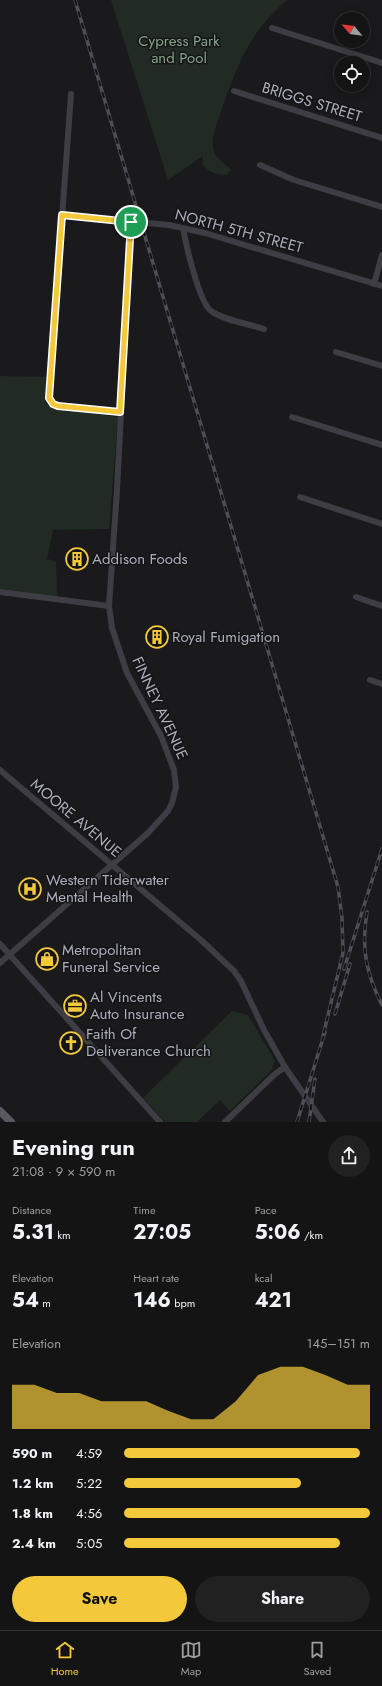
<!DOCTYPE html>
<html lang="en">
<head>
<meta charset="utf-8">
<style>
  body { margin:0; font-family:Jost,sans-serif; background:#212122; color:#f1f3f6; height:100vh; display:flex; flex-direction:column; font-size:15px; white-space:nowrap }
  * { box-sizing:border-box; margin:0 }
  p { font-size:13px; color:#9d9ea0 }
  .icon { flex:none; width:22px; height:22px; fill:none; stroke:currentColor; stroke-width:2; stroke-linecap:round; stroke-linejoin:round }
  .map { position:relative; height:1122px; overflow:hidden }
  .side { display:flex; flex-direction:column; background:#141415; flex:1 }
  .side>* { flex:none }
  .needle { width:26px; rotate:299deg }
  .buttons { position:absolute; left:334px; top:12px; display:grid; gap:8px }
  .buttons a { display:grid; place-items:center; width:36px; height:36px; border-radius:50%; background:#141415; box-shadow:0 2px 10px #0003,0 0 0 1px #333334; font-size:20px }
  .pin { position:absolute; display:grid; place-items:center; width:34px; height:34px; color:#fff; margin:-17px; border:2px solid #fff; border-radius:50%; box-shadow:0 1px 4px #0007 }
  .round { display:grid; place-items:center; flex:none; width:42px; height:42px; border-radius:21px; background:#212122 }
  .headline { display:flex; align-items:center; justify-content:space-between; height:68px; padding:0 12px }
  h1 { font-size:22px; font-weight:700; line-height:30px }
  .stats { display:grid; grid-template-columns:repeat(3,1fr); gap:6px; height:68px; padding:4px 12px }
  .stats div { display:grid; align-content:center }
  .stats b { font-size:20px; font-weight:700 }
  .stats small { font-size:11px; font-weight:400 }
  .stats p { font-size:11px }
  .chart { height:112px; padding:8px 12px }
  .chart p { display:flex; justify-content:space-between }
  .chart svg { width:100%; height:72px; margin-top:4px; fill:#f3c93b; opacity:.7 }
  .button { display:flex; gap:8px; margin-top:auto; padding:8px 12px }
  .button a { flex:1; height:46px; border-radius:24px; background:#f3c93b; color:#111; font-size:16px; font-weight:700; line-height:46px; text-align:center }
  .button a+a { background:#212122; color:#f1f3f6 }
  ul { padding:0 12px; list-style:none; font-size:13px }
  li { display:grid; grid-template-columns:64px 48px 1fr; align-items:center; height:30px }
  li i { height:10px; border-radius:5px; background:#f3c93b }
  .dock { display:flex; justify-content:space-around; align-items:center; height:56px; border-top:1px solid #333334; background:#141415; font-size:11px; color:#9d9ea0 }
  .dock a { display:grid; justify-items:center; gap:2px }
  .dock .selected { color:#f3c93b }
  .map>svg:first-child { display:block }
</style>
</head>
<body>
<div class="map">
<svg width="382" height="1122" viewBox="0 0 382 1122">
  <rect width="100%" height="100%" fill="#1a1a1c"/>
  <g fill="#212a23">
    <path d="M111,0h176c-37,32 -48,61 -64,106 -4,13 -11,27 -10,41 1,11 12,16 18,23l-4,5c-10,0 -19,-3 -25,-11l1,-8 -35,24z"/>
    <path d="M0,376l47,1 -2,25 6,6 67,9 -9,112 -56,1 -6,29 9,2 1,36 -57,-7z"/>
    <path d="M232,1011l16,4 27,46 -3,9 -42,41 -10,-11 -23,22h-32l-22,-24z"/>
  </g>
  <g fill="none" stroke-linecap="round" stroke-linejoin="round">
    <g stroke="#3d3d43" stroke-width="6">
      <path d="M272,28l110,35"/>
      <path d="M234,91l148,47"/>
      <path d="M71,94l-22,304 4,6 5,2 62,6"/>
      <path d="M260,165l34,15 88,27"/>
      <path d="M62,215l107,10 36,8 177,53"/>
      <path d="M183,228c3,17 16,74 28,83 12,9 38,13 53,18"/>
      <path d="M374,284l8,-29"/>
      <path d="M336,352l46,14"/>
      <path d="M292,417l90,28"/>
      <path d="M300,497l82,27"/>
      <path d="M0,592l109,14"/>
      <path d="M356,597l26,9"/>
      <path d="M370,680l12,4"/>
      <path d="M0,770l201,170 33,31 7,10 23,49 21,37 38,55"/>
      <path d="M0,944l160,178"/>
      <path d="M0,963l148,-130 20,-22 4,-8 4,-16 -2,-17 -13,-34 -34,-63 -15,-45 -3,-22 8,-116 14,-269"/>
      <path d="M225,1122l50,-48 10,-7"/>
    </g>
    <path stroke="#575860" stroke-width="8" d="M0,1111l11,11"/>
    <g stroke="#4e4f56" stroke-width="3.5">
      <g id="rail">
        <path d="M75,0l263,887 4,31 1,35 -20,83"/>
        <path d="M367,912c-6,36 -1,61 15,93"/>
        <path d="M344,969l38,-120"/>
        <path d="M335,1014l15,-50"/>
        <path d="M297,1122l28,-90"/>
        <path d="M309,1122l6,-43"/>
      </g>
    </g>
    <use href="#rail" stroke="#151517" stroke-width="2" stroke-dasharray="6" stroke-linecap="butt"/>
  </g>
  <g fill="none" stroke-linecap="round" stroke-linejoin="round">
    <g stroke="#fff" stroke-width="8">
      <path id="route" d="M62,215l69,7 -11,190 -62,-6 -5,-2 -4,-6z"/>
    </g>
    <use href="#route" stroke="#f3c93b" stroke-width="5"/>
  </g>
  <defs>
    <g id="building-ring" transform="scale(1.15)"><circle r="9.5" fill="#151517" stroke="#f3c93b" stroke-width="1.5"/><path d="M-4-6H4V6H1V3H-1V6H-4ZM-2.5-4.3h1.7v1.8h-1.7ZM.8-4.3h1.7v1.8H.8ZM-2.5-1h1.7V.8h-1.7ZM.8-1h1.7V.8H.8Z" fill="#f3c93b"/></g>
    <g id="hospital-ring" transform="scale(1.15)"><circle r="9.5" fill="#151517" stroke="#f3c93b" stroke-width="1.5"/><path d="M-5-5h3v3.5h4V-5h3V5h-3V1.5h-4V5h-3Z" fill="#f3c93b"/></g>
    <g id="shop-ring" transform="scale(1.15)"><circle r="9.5" fill="#151517" stroke="#f3c93b" stroke-width="1.5"/><path d="M-5-2.5h2.3a2.7 3.5 0 0 1 5.4 0H5L5.5 6h-11ZM-1.5-2.5h3a1.5 2.3 0 0 0-3 0Z" fill="#f3c93b"/></g>
    <g id="office-ring" transform="scale(1.15)"><circle r="9.5" fill="#151517" stroke="#f3c93b" stroke-width="1.5"/><path d="M-6-3h4V-5.5h4V-3h4V5H-6ZM-1-4.5V-3h2v-1.5ZM-6 0V1H6V0Z" fill="#f3c93b"/></g>
    <g id="church-ring" transform="scale(1.15)"><circle r="9.5" fill="#151517" stroke="#f3c93b" stroke-width="1.5"/><path d="M-1.2-6h2.4v3.5h3.3v2.4h-3.3V6h-2.4V-.1h-3.3v-2.4h3.3Z" fill="#f3c93b"/></g>
  </defs>
  <g fill-rule="evenodd">
    <use href="#building-ring" x="77" y="559"/>
    <use href="#building-ring" x="157" y="637"/>
    <use href="#hospital-ring" x="30" y="889"/>
    <use href="#shop-ring" x="47" y="959"/>
    <use href="#office-ring" x="75" y="1006"/>
    <use href="#church-ring" x="71" y="1043"/>
  </g>
  <g text-anchor="middle" dominant-baseline="central" stroke-width="3" stroke-linejoin="round" paint-order="stroke">
    <g font-size="15" fill="#83a689" stroke="#151517">
      <text x="179" y="41">Cypress Park<tspan x="179" dy="17">and Pool</tspan></text>
    </g>
    <g font-size="15" fill="#acafbb" stroke="#151517">
      <text transform="translate(312 102) rotate(17)">BRIGGS STREET</text>
      <text transform="translate(239 231) rotate(15)">NORTH 5TH STREET</text>
      <text transform="translate(160 708) rotate(65)">FINNEY AVENUE</text>
      <text transform="translate(76 818) rotate(40)">MOORE AVENUE</text>
    </g>
    <g font-size="15" fill="#acafbb" stroke="#151517" text-anchor="start">
      <text x="92" y="559">Addison Foods</text>
      <text x="172" y="637">Royal Fumigation</text>
      <text x="46" y="880">Western Tiderwater<tspan x="46" dy="17">Mental Health</tspan></text>
      <text x="62" y="950">Metropolitan<tspan x="62" dy="17">Funeral Service</tspan></text>
      <text x="90" y="997">Al Vincents<tspan x="90" dy="17">Auto Insurance</tspan></text>
      <text x="86" y="1034">Faith Of<tspan x="86" dy="17">Deliverance Church</tspan></text>
    </g>
  </g>
</svg>
<div class="buttons">
<a><svg class="needle" viewBox="-14 -14 28 28"><path d="M0-13l5 13h-10z" fill="#e53935"/><path d="M0 13l5-13h-10z" fill="#9d9ea0"/></svg></a>
<a><svg class="icon" aria-label="locate" viewBox="0 0 24 24"><circle cx="12" cy="12" r="6"/><path d="M12 2v4M12 18v4M2 12h4M18 12h4"/></svg></a>
</div>
<div class="pin" style="left:131px;top:222px;background:#1e9e55"><svg class="icon" aria-label="arrive" viewBox="0 0 24 24"><path d="M6 21V4h12l-3 4 3 4H6"/></svg></div>
</div>
<section class="side">
<div class="headline"><div><h1>Evening run</h1><p>21:08 · 9 × 590 m</p></div><a class="round"><svg class="icon" aria-label="share" viewBox="0 0 24 24"><path d="M12 15V3M7 8l5-5 5 5M5 13v7h14v-7"/></svg></a></div>
<div class="stats">
<div><p>Distance</p><b>5.31<small> km</small></b></div>
<div><p>Time</p><b>27:05</b></div>
<div><p>Pace</p><b>5:06<small> /km</small></b></div>
</div>
<div class="stats">
<div><p>Elevation</p><b>54<small> m</small></b></div>
<div><p>Heart rate</p><b>146<small> bpm</small></b></div>
<div><p>kcal</p><b>421</b></div>
</div>
<div class="chart"><p><span>Elevation</span>145–151 m</p>
<svg viewBox="0 0 160 44" preserveAspectRatio="none"><path d="M0 44V17L10 17L20 22L30 22L40 27L50 27L60 27L70 33L80 38L90 38L100 27L110 11L120 6L130 6L140 11L150 17L160 17V44z"/></svg>
</div>
<ul>
<li><b>590 m</b>4:59<i style="width:96%"></i></li>
<li><b>1.2 km</b>5:22<i style="width:72%"></i></li>
<li><b>1.8 km</b>4:56<i style="width:100%"></i></li>
<li><b>2.4 km</b>5:05<i style="width:88%"></i></li>
</ul>
<div class="button"><a>Save</a><a>Share</a></div>
</section>
<nav class="dock">
<a class="selected"><svg class="icon" aria-label="home" viewBox="0 0 24 24"><path d="M3 11l9-7 9 7M6 9v11h12V9"/></svg>Home</a>
<a><svg class="icon" aria-label="map" viewBox="0 0 24 24"><path d="M3 6l6-2 6 2 6-2v14l-6 2-6-2-6 2zM9 4v14M15 6v14"/></svg>Map</a>
<a><svg class="icon" aria-label="saved" viewBox="0 0 24 24"><path d="M7 4h10v16l-5-4-5 4z"/></svg>Saved</a>
</nav>
</body>
</html>
